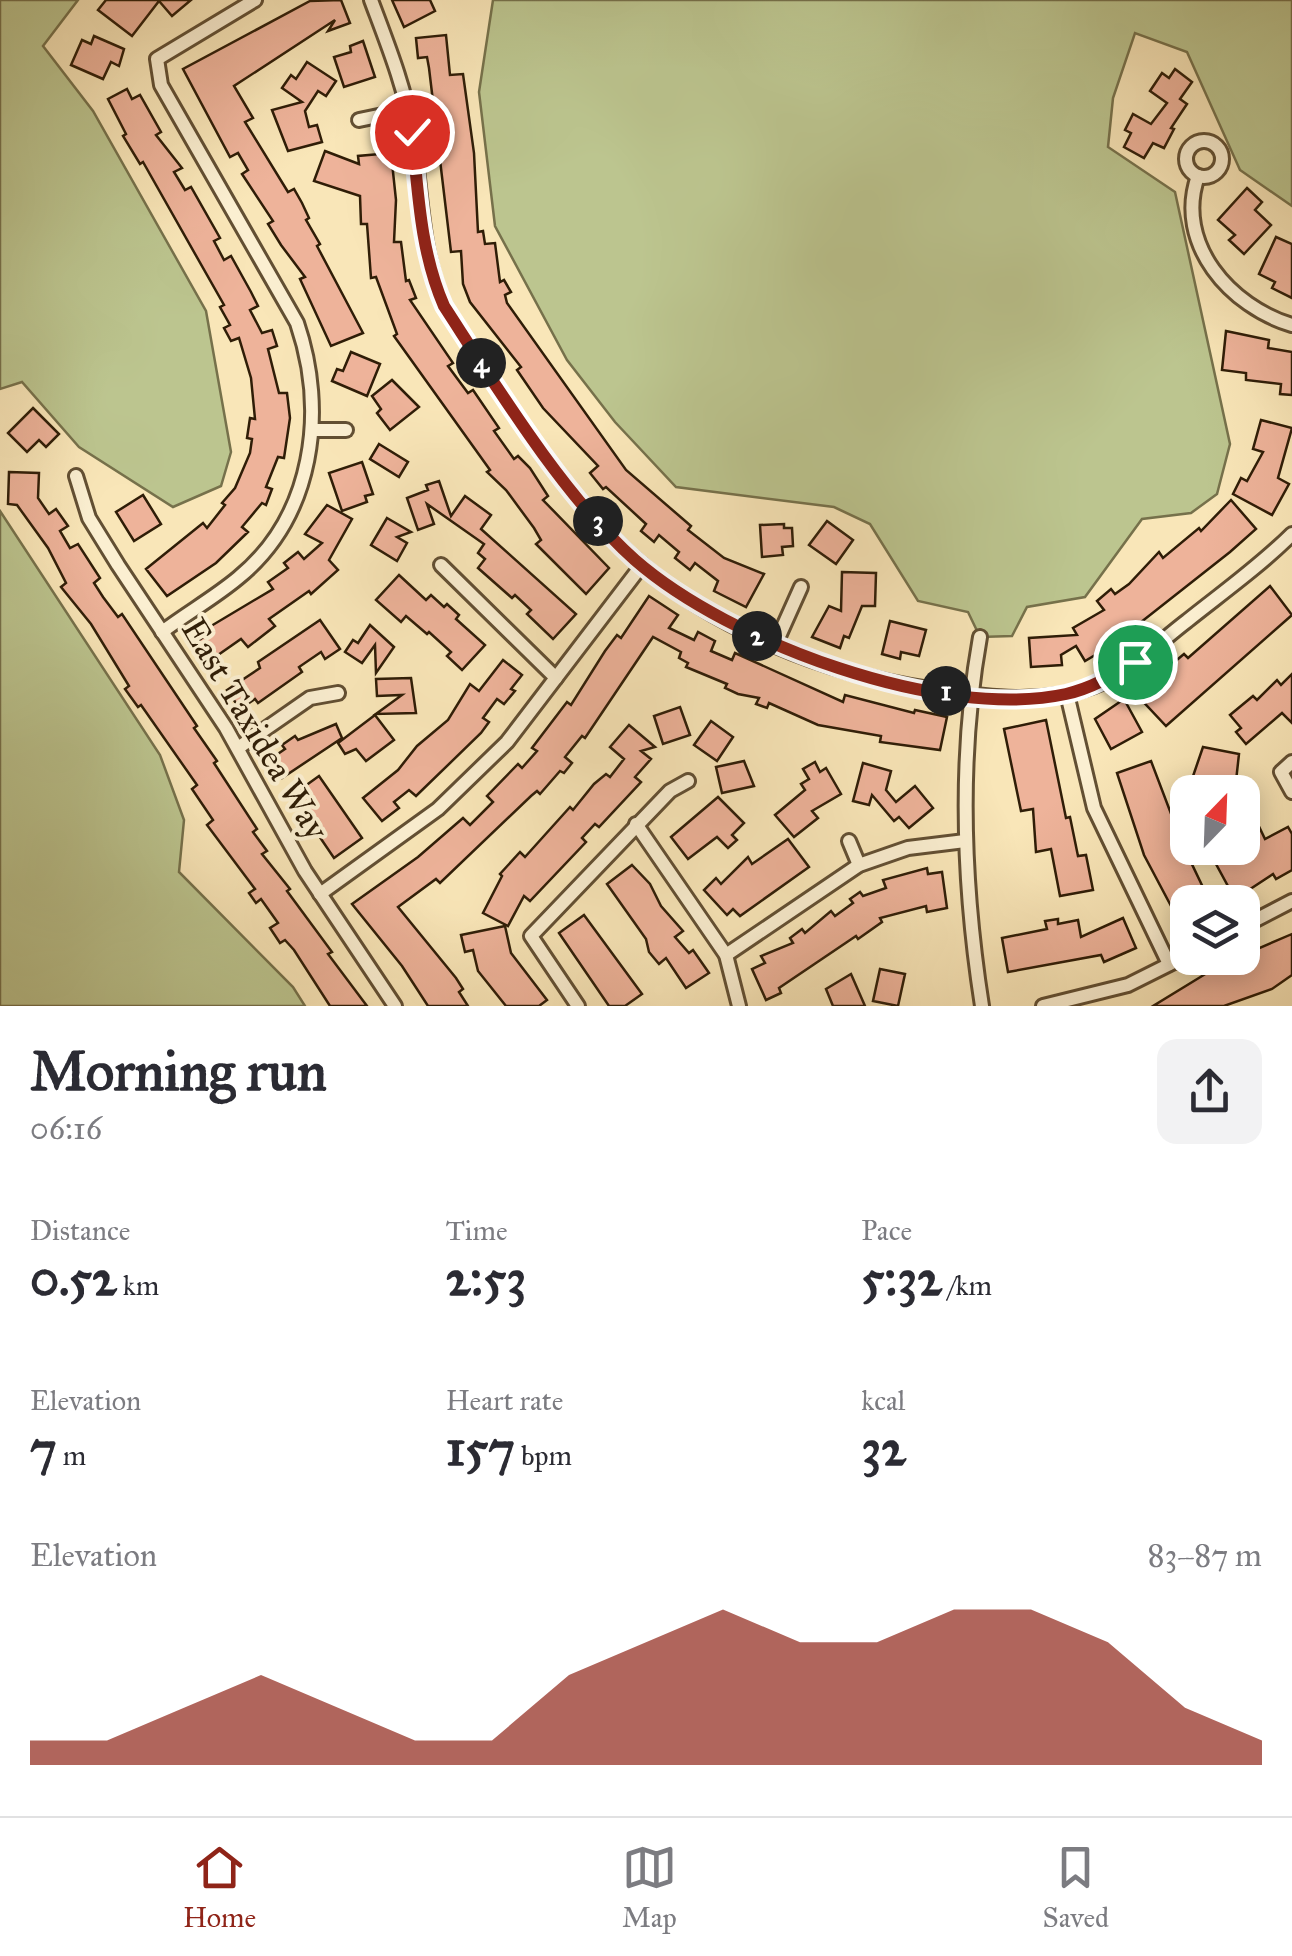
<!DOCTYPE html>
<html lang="en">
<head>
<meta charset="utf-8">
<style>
  body { margin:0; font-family:"IM FELL Great Primer",serif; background:#f2f2f3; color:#2b2b33; height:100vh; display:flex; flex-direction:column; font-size:38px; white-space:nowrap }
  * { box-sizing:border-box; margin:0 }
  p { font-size:32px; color:#7c7c81 }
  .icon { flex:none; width:55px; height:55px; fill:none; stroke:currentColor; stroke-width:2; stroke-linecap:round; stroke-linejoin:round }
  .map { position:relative; height:1006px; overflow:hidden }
  .details { display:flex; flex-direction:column; background:#fff; flex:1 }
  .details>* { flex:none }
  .needle { width:65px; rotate:23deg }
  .controls { position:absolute; left:1170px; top:775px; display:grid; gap:20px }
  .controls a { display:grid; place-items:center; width:90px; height:90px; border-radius:20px; background:#fff; box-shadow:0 5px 25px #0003; font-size:50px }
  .pin { position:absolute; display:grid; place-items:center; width:85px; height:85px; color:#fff; margin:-42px; border:5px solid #fff; border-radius:50%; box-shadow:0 2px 10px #0007 }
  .km { position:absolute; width:50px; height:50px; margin:-25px; border-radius:50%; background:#222; color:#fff; font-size:28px; line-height:50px; text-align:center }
  .round { display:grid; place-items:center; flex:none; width:105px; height:105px; border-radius:20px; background:#f2f2f3 }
  .head { display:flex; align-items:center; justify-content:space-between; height:170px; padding:0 30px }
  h1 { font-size:55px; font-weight:700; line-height:75px }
  .metrics { display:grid; grid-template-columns:repeat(3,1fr); gap:15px; height:170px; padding:10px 30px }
  .metrics div { display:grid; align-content:center }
  .metrics b { font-size:50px; font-weight:700 }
  .metrics small { font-size:28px; font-weight:400 }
  .metrics p { font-size:28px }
  .chart { height:280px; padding:20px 30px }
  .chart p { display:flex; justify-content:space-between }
  .chart svg { width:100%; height:180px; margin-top:10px; fill:#8f2418; opacity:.7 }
  .dock { display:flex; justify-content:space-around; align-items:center; height:140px; border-top:2px solid #e1e1e2; background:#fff; font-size:28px; color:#7c7c81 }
  .dock a { display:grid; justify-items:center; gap:5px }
  .dock .on { color:#8f2418 }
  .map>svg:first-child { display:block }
</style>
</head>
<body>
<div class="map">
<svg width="1292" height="1006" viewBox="0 0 1292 1006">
  <rect width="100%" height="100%" fill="#f9e6b8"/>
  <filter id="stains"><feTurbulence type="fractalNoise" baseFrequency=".002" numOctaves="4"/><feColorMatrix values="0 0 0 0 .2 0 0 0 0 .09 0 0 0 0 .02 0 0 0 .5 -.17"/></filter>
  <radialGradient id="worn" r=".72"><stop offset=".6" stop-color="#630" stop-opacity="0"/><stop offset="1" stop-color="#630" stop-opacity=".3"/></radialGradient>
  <g fill="#bcc58f" stroke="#76714b" stroke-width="2.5">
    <path d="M0,0h78l-35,46 50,65 113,200 25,141 -10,34 -48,21 -94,-60 -57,-65 -22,7z"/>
    <path d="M493,0h799v206l-52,-36 -53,-118 -52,-19 -22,65 -5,49 67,45 55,252 -13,50 -26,19 -49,6 -57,78 -58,10 -15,29 -32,1 -12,-25 -50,-11 -48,-77 -36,-17 -158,-20 -61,-65 -48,-62 -72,-134 -16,-134z"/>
    <path d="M0,511l160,244 24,65 -5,52 114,115 12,19h-305z"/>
  </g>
  <g fill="#eeb39a" stroke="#2f1d07" stroke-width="2.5">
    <path d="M106,0h85l-19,16 -13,-15 -27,35 -34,-26z"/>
    <path d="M341,0l9,23 -22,8 7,-11 -101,66 19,32 -8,4 43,70 6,-3 8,14 7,15 -3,2 14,24 -3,2 46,87 -32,13 -31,-67 5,-2 -24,-32 -13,-21 5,-3 -31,-47 6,-4 -10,-17 -8,4 -47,-88 127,-68z"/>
    <path d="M392,0h38l5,11 -31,16z"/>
    <path d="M446,35l4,40 13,-1 11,79 4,79 5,-1 2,13 10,-1 5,39 4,-2 7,12 -6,3 2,8 119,167 65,56 -3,4 36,28 40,16 -18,33 -32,-16 4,-10 -23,-18 -5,7 -15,-12 4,-6 -20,-17 -5,7 -13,-11 5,-7 -40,-37 -3,2 -13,-16 8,-7 -55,-58 -26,-38 4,-3 -51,-65 -7,-18 -2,-33 -10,1 -22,-184 -2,-11 -9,1 -2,-20z"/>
    <path d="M94,36l30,13 -5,17 -8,-4 -8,17 -32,-14 11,-25 9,4z"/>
    <path d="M363,41l12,36 -31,10 -10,-30 17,-5 -1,-6z"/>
    <path d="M307,62l29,19 -10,15 -8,-5 -13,20 4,16 8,-2 5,17 -34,9 -16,-41 30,-8 -20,-14 9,-13 5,4z"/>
    <path d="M1175,69l17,13 -12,17 7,5 -16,24 3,1 -10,19 -11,-5 -9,15 -20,-11 7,-14 -6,-3 8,-16 18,10 16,-21 -17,-12 12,-18 7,5z"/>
    <path d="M127,89l5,10 8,-4 21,37 -5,3 26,33 -8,4 11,18 6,-3 29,51 -6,3 10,19 7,-4 20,36 7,14 -8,4 12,23 10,-3 5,16 -9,3 11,44h8l3,25 -6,40 -6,-1 -12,30 6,2 -6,16 -4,-2 -20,24 6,5 -32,31 -49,33 -21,-27 57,-46 4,5 18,-23 -3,-2 13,-15 15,-35 2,-14 -5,-1 3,-20 5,1 -4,-41 -12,-40 -8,3 -7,-13 6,-3 -10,-18 4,-2 -81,-143 -3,2 -17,-28 3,-2 -18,-35z"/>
    <path d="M325,151l34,13 -1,-8 33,-3 5,47 -2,42h7l5,39 3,-1 7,18 -6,2 43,63 -5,3 20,27 5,-3 26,38 -5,3 20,28 4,-3 12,12 18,28 -5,4 66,68 -23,26 -50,-50 5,-4 -7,-12 -28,-38 -19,-18 3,-2 -96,-134 3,-2 -21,-57 -5,1 -4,-54h-6l-1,-28 -46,-15z"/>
    <path d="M1247,188l15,14 -7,8 16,15 -27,29 -15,-14 6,-5 -17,-15z"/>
    <path d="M1276,237l16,7v54l-20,-10 3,-6 -16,-8z"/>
    <path d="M1226,331l43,9 -1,8 24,4v43l-12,-1 1,-10 -35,-4v-7l-24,-3z"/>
    <path d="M351,352l29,12 -13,32 -35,-15 5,-12 6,2z"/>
    <path d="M392,380l27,27 -29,23 -13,-17 4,-4 -9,-13z"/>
    <path d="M33,408l26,26 -13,13 -7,-7 -12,12 -19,-19z"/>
    <path d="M1261,420l31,8 -14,50 11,6 -17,31 -39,-21 8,-16 6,3 16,-29 -10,-3z"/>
    <path d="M379,444l29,18 -9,15 -29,-18z"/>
    <path d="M362,462l11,32 -8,2 2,6 -25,9 -13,-38z"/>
    <path d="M9,472l30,1 -1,25 11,16 7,-5 12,17 -8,5 10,17 8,-4 22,34 -6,5 9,14 15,20 4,-3 75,112 -3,2 23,33 -3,2 43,66 -4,3 14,19 -5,3 28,35 -3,2 45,61 -4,2 39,52h-37l-36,-56 -9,-10 -5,3 -10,-15 8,-5 -17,-24 -5,4 -7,-10 6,-4 -48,-64 6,-5 -21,-31 5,-4 -56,-80 -3,2 -13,-18 4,-3 -38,-62 -30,-37 5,-4 -18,-35 -31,-43 -9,-1z"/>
    <path d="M439,481l12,35 14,-20 26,19 -10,14 95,85 -23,25 -26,-25 4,-4 -16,-15 -3,3 -34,-30 7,-9 -7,-6 6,-9 -57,-40 7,20 -16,6 -11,-32 21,-8 -2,-5z"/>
    <path d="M143,495l18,29 -27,17 -18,-29z"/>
    <path d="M1231,500l25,29 -26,23 -118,93 -27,16 -9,-15 -15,9 1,10 -31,2 -2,-29 48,-3 -4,-7 31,-18 -7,-9 14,-12 4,5 14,-10 30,-32 4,6 36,-30 2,3z"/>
    <path d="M327,505l25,14 -23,41 9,10 -27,24 -2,-3 -40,28 6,7 -27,21 -7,-8 -33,23 -13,-19 14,-10 -3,-4 67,-40 -5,-7 20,-14 -4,-5 14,-11 6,7 18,-16 -17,-9z"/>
    <path d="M387,518l24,14 -14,5 10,6 -10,18 -26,-16z"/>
    <path d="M827,521l26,19 -17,24 -27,-19z"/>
    <path d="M784,524v4h8l1,18 -11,1 1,8 -21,2 -2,-32z"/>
    <path d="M842,572l34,1 -1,33h-13l-13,32 -5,-2 -4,12 -28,-11 17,-31 12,5z"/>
    <path d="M399,575l27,25 5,-5 13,12 3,-3 12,11 -3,4 29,26 -23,25 -15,-14 4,-4 -22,-20 -2,2 -21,-18 -5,6 -25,-22z"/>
    <path d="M1270,586l22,29 -126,111 -30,-32 48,-40 4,4z"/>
    <path d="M649,596l29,19 -9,13 25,12 4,-8 17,9 -4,10 21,9 3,-7 108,49 2,-7 69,18 1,-3 32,7 -7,33 -60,-8 1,-6 -63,-11 -49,-22 -2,5 -11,-4 3,-6 -21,-4 -13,-6 2,-4 -41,-17 2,-4 -9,-5 2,-6 -28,-15 -68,101 -3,-2 -17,21 7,6 -8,10 -4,-2 -20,23 -3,-3 -6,5 -91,87 -4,-4 -38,28 58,71 7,11 -4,3 9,14h-40l-26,-40 -50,-62 66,-47 45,-39 7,7 23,-23 -6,-6 31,-32 4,4 15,-17 -5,-3 35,-46 4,3 34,-54 12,-16 4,3z"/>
    <path d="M320,620l20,29 -15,10 -4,-7 -22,15 3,5 -44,31 -3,-4 -15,10 -13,-19 33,-22 -2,-6z"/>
    <path d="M890,621l36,9 -7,26 -18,-4 -1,7 -18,-5z"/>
    <path d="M370,625l24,22 -18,26 -1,-28 -13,18 -17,-11 8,-12 5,3z"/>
    <path d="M503,660l19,15 -11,14 4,2 -11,13 -7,-5 -14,19 6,4 -8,11 -65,63 -7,-6 -15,12 5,6 -17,13 -19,-23 35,-28 19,-24 31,-26 22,-36 9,7z"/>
    <path d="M1292,674v49l-10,-10 -36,31 -10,-12 5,-4 -11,-13 23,-19 4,4 20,-20 4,5z"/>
    <path d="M411,678l5,35 -40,1 26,-19 -25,1 -1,-17z"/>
    <path d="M1124,699l18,33 -31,17 -16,-30z"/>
    <path d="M680,707l10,28 -27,9 -9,-28z"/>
    <path d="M375,715l19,25 -28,21 -10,-12 -11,5 -7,-11z"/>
    <path d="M1046,720l20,98 4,-1 8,39 8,-1 7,35 -33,6 -9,-47 -15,3 -3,-43 -12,2 -17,-82z"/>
    <path d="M711,721l22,16 -16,24 -23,-16z"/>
    <path d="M336,724l6,14 -60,40 -13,-18 16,-11 -3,-4 13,-9 3,4z"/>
    <path d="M629,725l26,22 -14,4 10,8 -16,18 6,5 -42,45 -4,-3 -13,14 4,4 -56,59 -6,-5 -16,30 -25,-13 19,-37 -2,-2 20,-22 5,5 45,-50 3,3 21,-26 12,-10 4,3 14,-18 -14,-12z"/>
    <path d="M1203,747l36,7 -4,36 -44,-8z"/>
    <path d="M744,761l10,25 -32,7 -6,-26z"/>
    <path d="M1151,761l30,79 4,-3 9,17 -5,4 21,44h-22v36l-44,-83 -27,-82z"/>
    <path d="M815,762l5,10 6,-4 15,26 -29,17 6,7 -24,19 -19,-22 30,-25 -4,-6 8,-5 -6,-10z"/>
    <path d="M863,763l28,8 -5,19 10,12 19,-16 18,22 -24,20 -10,-11 -5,4 -22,-26 -3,10 -16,-4z"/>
    <path d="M319,776l43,62 -28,20 -19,-28 4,-3 -25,-33z"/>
    <path d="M1242,791l23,48 23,-12 4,7v36l-16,9 -3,-5 -38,25 -19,-35 26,-13z"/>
    <path d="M718,797l26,26 -12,12 5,5 -9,8 -11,-11 -29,22 -17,-22z"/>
    <path d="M788,839l21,28 -69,49 -7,-7 -6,6 -23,-25 12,-12 5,6 27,-27 4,7z"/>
    <path d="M632,865l18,19 11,22 22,25 -8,6 14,16 4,-3 16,23 -23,15 -20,-30 -7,6 -10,-12 -3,-13 -39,-55z"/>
    <path d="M927,868l1,6 14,-2 5,36 -20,4 -1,-6 -46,12 2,4 -24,17 -2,-3 -77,52 2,5 -15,7 -14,-31 13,-6 -4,-7 32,-13 -3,-5 12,-9 3,4 26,-22 4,5 18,-13 -3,-4 10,-7 3,4 23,-8 -3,-8z"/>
    <path d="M584,915l58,79 -17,12h-16l-50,-73z"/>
    <path d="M1123,918l13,30 -32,14 -3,-7 -93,17 -6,-34 45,-9 -2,-8 13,-2v5l20,-4 3,17z"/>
    <path d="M505,926l6,27 36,47 -8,6h-33l-28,-35 -5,-21 -8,2 -4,-17z"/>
    <path d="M1292,934v41l-20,14 -48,17h-71l67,-41z"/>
    <path d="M880,969l25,5 -7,32 -25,-5z"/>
    <path d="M851,974l14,32h-32l-7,-17z"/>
  </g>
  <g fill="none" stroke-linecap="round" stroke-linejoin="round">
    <g stroke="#624f33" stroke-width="18">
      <g id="minor">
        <path d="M371,0c16,43 34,87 41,132 10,60 8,118 32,174 54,82 117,188 191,253 79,70 191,115 294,130 56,8 110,17 165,-3 35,-13 64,-43 93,-65 35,-28 73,-55 105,-87"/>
        <path d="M359,120l48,-10"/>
        <circle cx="1204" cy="159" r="18"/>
        <path d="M1198,176c-24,68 33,131 94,149"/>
        <path d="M312,430h34"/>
        <path d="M76,476l13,42 29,47 108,163 79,143 90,135"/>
        <path d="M441,565l115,113"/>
        <path d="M162,632c25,-19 52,-34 76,-54 76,-62 89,-167 59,-255l-136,-238 -4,-26 98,-59"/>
        <path d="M980,637c-22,123 -17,247 2,369"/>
        <path d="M775,645l26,-58"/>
        <path d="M1067,694l27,114 75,156"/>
        <path d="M238,748l72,-50 28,-5"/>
        <path d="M1292,762l-11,10 11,20"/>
        <path d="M636,824l90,131 13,51"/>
        <path d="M849,841l10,24"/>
        <path d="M320,894l118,-85 69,-67 135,-177"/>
        <path d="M1242,927l50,-26"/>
        <path d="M726,955l133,-90 49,-17 57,-7"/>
        <path d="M578,1006l-47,-70 139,-145 18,-10"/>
        <path d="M1043,1006l85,-21 60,-30"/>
      </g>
    </g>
    <use href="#minor" stroke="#fbefd1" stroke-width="12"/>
  </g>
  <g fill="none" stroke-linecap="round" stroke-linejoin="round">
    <g stroke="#fff" stroke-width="20">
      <path id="route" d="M412,132c6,59 8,119 32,174 52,80 120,191 191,254 95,83 306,161 431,134 26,-6 46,-18 69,-32"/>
    </g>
    <use href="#route" stroke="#8f2418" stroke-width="12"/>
  </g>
  <g text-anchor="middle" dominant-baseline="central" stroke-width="8" stroke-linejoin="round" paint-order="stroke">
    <g font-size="35" fill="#2f1d07" stroke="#fbefd1">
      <text transform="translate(255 729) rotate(59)">East Taxidea Way</text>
    </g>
  </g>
  <rect width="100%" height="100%" filter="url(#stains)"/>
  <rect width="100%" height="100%" fill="url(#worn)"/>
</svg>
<div class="controls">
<a><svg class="needle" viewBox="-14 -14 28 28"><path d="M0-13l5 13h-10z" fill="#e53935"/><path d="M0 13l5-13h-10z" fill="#7c7c81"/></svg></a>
<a><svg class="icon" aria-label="layers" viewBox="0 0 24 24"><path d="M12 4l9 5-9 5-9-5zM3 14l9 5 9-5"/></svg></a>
</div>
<div class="pin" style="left:1135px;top:662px;background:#1e9e55"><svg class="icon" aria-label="arrive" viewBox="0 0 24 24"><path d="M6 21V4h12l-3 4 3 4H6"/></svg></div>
<div class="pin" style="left:412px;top:132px;background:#d93025"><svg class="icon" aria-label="check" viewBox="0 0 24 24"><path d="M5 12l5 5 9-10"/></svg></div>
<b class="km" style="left:946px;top:691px">1</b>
<b class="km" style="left:757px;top:636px">2</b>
<b class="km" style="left:598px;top:521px">3</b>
<b class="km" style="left:481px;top:363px">4</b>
</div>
<section class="details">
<div class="head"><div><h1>Morning run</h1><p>06:16</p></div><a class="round"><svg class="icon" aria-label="share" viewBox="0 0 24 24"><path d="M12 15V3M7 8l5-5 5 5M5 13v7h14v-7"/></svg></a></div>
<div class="metrics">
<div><p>Distance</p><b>0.52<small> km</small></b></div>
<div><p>Time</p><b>2:53</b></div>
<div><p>Pace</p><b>5:32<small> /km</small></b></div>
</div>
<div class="metrics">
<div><p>Elevation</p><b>7<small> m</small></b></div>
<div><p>Heart rate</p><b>157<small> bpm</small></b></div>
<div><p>kcal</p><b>32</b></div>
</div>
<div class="chart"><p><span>Elevation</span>83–87 m</p>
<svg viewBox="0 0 160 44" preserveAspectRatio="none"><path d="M0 44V38L10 38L20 30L30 22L40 30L50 38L60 38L70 22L80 14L90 6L100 14L110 14L120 6L130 6L140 14L150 30L160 38V44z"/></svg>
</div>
</section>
<nav class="dock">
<a class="on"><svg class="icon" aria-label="home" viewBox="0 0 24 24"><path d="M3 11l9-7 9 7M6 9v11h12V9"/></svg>Home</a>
<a><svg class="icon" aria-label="map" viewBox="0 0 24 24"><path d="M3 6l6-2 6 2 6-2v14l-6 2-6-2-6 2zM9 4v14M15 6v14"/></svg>Map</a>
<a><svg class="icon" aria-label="saved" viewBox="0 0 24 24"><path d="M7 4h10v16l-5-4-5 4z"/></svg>Saved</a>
</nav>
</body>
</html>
